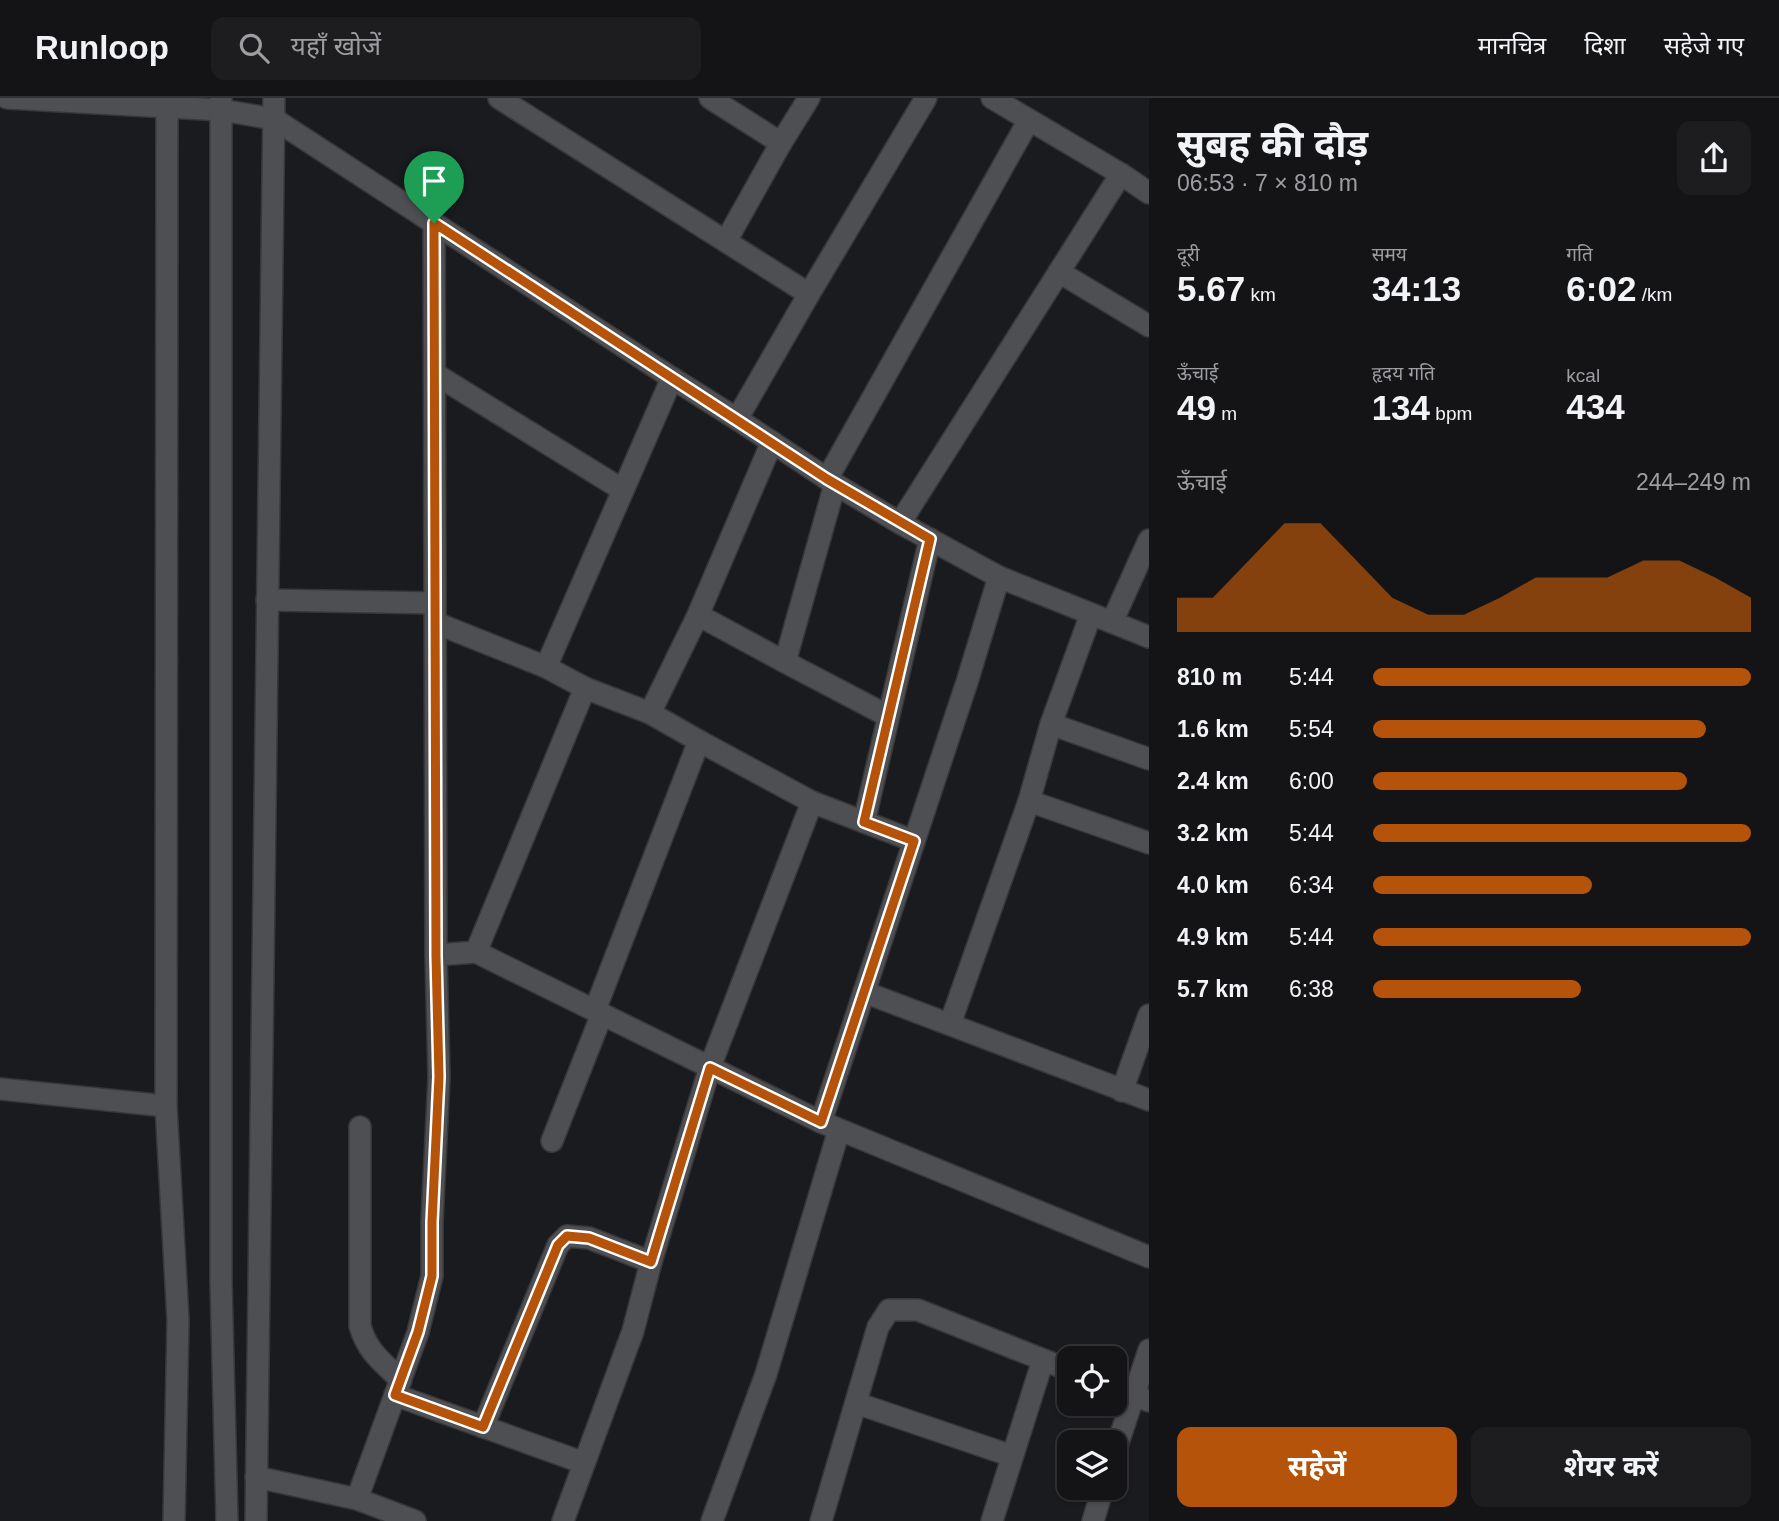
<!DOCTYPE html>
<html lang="hi">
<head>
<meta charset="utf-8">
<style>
  body { margin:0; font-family:Helvetica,"Noto Sans Devanagari",sans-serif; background:#1d1d20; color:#f1f3f6; height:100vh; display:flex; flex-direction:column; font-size:26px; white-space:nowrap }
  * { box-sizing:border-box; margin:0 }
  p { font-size:23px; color:#9d9ea1 }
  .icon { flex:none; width:38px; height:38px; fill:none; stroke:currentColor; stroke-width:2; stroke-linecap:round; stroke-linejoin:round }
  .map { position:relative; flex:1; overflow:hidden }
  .sheet { display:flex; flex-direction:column; background:#141417; width:630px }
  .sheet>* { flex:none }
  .tools { position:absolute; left:1057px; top:1248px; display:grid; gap:14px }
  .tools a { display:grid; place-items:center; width:70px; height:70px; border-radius:14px; background:#141417; box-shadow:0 2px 5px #0004,0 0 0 2px #333336; font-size:35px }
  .pin { position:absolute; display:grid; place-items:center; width:60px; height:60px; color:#fff; margin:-72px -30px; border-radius:50% 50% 50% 0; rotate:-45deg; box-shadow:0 0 7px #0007 }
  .pin .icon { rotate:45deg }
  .round { display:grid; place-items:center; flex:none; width:74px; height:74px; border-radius:14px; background:#1d1d20 }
  .head { display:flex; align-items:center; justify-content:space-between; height:119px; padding:0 28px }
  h1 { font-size:38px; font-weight:700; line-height:52px }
  .stats { display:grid; grid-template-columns:repeat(3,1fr); gap:10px; height:119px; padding:7px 28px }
  .stats div { display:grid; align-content:center }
  .stats b { font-size:35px; font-weight:700 }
  .stats small { font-size:19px; font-weight:400 }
  .stats p { font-size:19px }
  .chart { height:196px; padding:14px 28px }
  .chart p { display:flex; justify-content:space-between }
  .chart svg { width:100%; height:126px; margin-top:7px; fill:#b45309; opacity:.7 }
  .primary-button { display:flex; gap:14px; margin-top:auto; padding:14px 28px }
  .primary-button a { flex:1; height:80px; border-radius:14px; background:#b45309; color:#fff; font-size:28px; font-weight:700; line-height:80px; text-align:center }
  .primary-button a+a { background:#1d1d20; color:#f1f3f6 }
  ul { padding:0 28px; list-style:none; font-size:23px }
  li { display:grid; grid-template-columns:112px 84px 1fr; align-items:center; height:52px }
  li i { height:18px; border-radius:9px; background:#b45309 }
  header { display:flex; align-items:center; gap:42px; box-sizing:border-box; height:98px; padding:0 35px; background:#141417; border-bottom:2px solid #333336 }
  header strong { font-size:33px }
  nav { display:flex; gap:38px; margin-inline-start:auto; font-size:24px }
  .search { width:490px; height:63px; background:#1d1d20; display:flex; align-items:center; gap:18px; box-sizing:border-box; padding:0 24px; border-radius:14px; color:#9d9ea1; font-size:26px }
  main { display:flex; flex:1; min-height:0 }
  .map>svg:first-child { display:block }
</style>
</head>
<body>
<header>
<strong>Runloop</strong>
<div class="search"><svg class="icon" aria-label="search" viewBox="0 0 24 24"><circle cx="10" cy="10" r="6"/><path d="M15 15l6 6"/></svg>यहाँ खोजें</div>
<nav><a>मानचित्र</a><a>दिशा</a><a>सहेजे गए</a></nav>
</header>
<main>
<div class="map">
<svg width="1149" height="1423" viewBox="0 0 1149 1423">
  <rect width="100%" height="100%" fill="#1a1b1f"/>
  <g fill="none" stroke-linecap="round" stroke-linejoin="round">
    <g stroke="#37373a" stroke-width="24">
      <g id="minor">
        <path d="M7,0l214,12 53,9 398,259"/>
        <path d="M167,0l-1,1008 12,214 -4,201"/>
        <path d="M221,0v1183l6,240"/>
        <path d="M499,0l310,196"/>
        <path d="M710,0l71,45"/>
        <path d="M992,0l129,76 28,19"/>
        <path d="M434,125l2,732"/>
        <path d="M726,143l55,-98 28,-45"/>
        <path d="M1059,174l90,54"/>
        <path d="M435,276l188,116"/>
        <path d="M737,321l98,65 65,39 99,54 150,60"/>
        <path d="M827,381l202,-359"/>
        <path d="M900,425l221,-349"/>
        <path d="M267,502l168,3"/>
        <path d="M698,517l87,47 103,54"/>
        <path d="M1112,524l37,-82"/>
        <path d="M436,525l110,44"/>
        <path d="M785,564l50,-178"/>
        <path d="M585,590l65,25 49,28 113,61 102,39"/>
        <path d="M650,615l48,-98 74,-173"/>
        <path d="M1051,626l98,35"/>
        <path d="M1029,703l120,42"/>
        <path d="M864,724l66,-283"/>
        <path d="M476,854l345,170 328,135"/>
        <path d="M864,894l285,108"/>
        <path d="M595,912l104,-269"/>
        <path d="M950,926l79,-223 22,-77 40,-110"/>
        <path d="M0,991l166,17"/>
        <path d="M1122,993l27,-76"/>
        <path d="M821,1024l146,-440 32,-105"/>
        <path d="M360,1029v199c7,25 22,36 41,54"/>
        <path d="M552,1043l50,-127"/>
        <path d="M1115,1290l34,13"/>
        <path d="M395,1297l189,68"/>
        <path d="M856,1305l156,53"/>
        <path d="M483,1329l75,-182 9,-9 22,2 62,24"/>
        <path d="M1115,1354l34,-102"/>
        <path d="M256,1379l101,22"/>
        <path d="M256,1423l18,-1423"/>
        <path d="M415,1423l-58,-22 61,-167 14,-56v-54l7,-145 -3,-122 40,-3 109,-264 -39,-21 126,-289 65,41 72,-125 117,-196"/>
        <path d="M563,1423l70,-190 18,-69 59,-195 102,-265"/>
        <path d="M712,1423l54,-147 73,-244"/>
        <path d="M821,1423l57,-194 11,-17h29l151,60"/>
        <path d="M992,1423l51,-161"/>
        <path d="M1093,1423l10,-33"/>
      </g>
    </g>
    <use href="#minor" stroke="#4e4f53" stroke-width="21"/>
  </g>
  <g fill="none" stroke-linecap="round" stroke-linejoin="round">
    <g stroke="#fff" stroke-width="14">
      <path id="route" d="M434,125l393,256 103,60 -66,283 50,19 -93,281 -111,-54 -59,194 -62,-24 -22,-2 -9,9 -75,182 -88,-32 23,-63 14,-56v-54l7,-145 -3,-121z"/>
    </g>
    <use href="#route" stroke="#b45309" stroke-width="9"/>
  </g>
</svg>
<div class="tools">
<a><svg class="icon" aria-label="locate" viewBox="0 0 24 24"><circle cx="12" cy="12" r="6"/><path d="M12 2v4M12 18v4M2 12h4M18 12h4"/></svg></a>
<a><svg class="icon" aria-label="layers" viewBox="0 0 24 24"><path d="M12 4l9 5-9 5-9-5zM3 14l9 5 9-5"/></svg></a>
</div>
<div class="pin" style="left:434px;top:125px;background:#1e9e55"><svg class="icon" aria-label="arrive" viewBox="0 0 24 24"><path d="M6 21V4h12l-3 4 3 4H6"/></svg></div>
</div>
<section class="sheet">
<div class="head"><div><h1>सुबह की दौड़</h1><p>06:53 · 7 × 810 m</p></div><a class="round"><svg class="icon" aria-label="share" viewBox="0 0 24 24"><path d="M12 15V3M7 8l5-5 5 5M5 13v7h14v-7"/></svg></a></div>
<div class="stats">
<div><p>दूरी</p><b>5.67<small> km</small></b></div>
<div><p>समय</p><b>34:13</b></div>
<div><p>गति</p><b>6:02<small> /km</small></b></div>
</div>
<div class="stats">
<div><p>ऊँचाई</p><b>49<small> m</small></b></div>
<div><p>हृदय गति</p><b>134<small> bpm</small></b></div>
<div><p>kcal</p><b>434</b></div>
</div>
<div class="chart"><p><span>ऊँचाई</span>244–249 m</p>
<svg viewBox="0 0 160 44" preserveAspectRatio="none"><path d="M0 44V32L10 32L20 19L30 6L40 6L50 19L60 32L70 38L80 38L90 32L100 25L110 25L120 25L130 19L140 19L150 25L160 32V44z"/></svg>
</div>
<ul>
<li><b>810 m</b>5:44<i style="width:100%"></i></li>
<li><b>1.6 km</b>5:54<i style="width:88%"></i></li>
<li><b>2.4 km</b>6:00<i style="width:83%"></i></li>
<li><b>3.2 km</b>5:44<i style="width:100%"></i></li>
<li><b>4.0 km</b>6:34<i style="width:58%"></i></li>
<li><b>4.9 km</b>5:44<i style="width:100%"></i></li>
<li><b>5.7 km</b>6:38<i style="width:55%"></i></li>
</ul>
<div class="primary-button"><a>सहेजें</a><a>शेयर करें</a></div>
</section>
</main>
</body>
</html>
